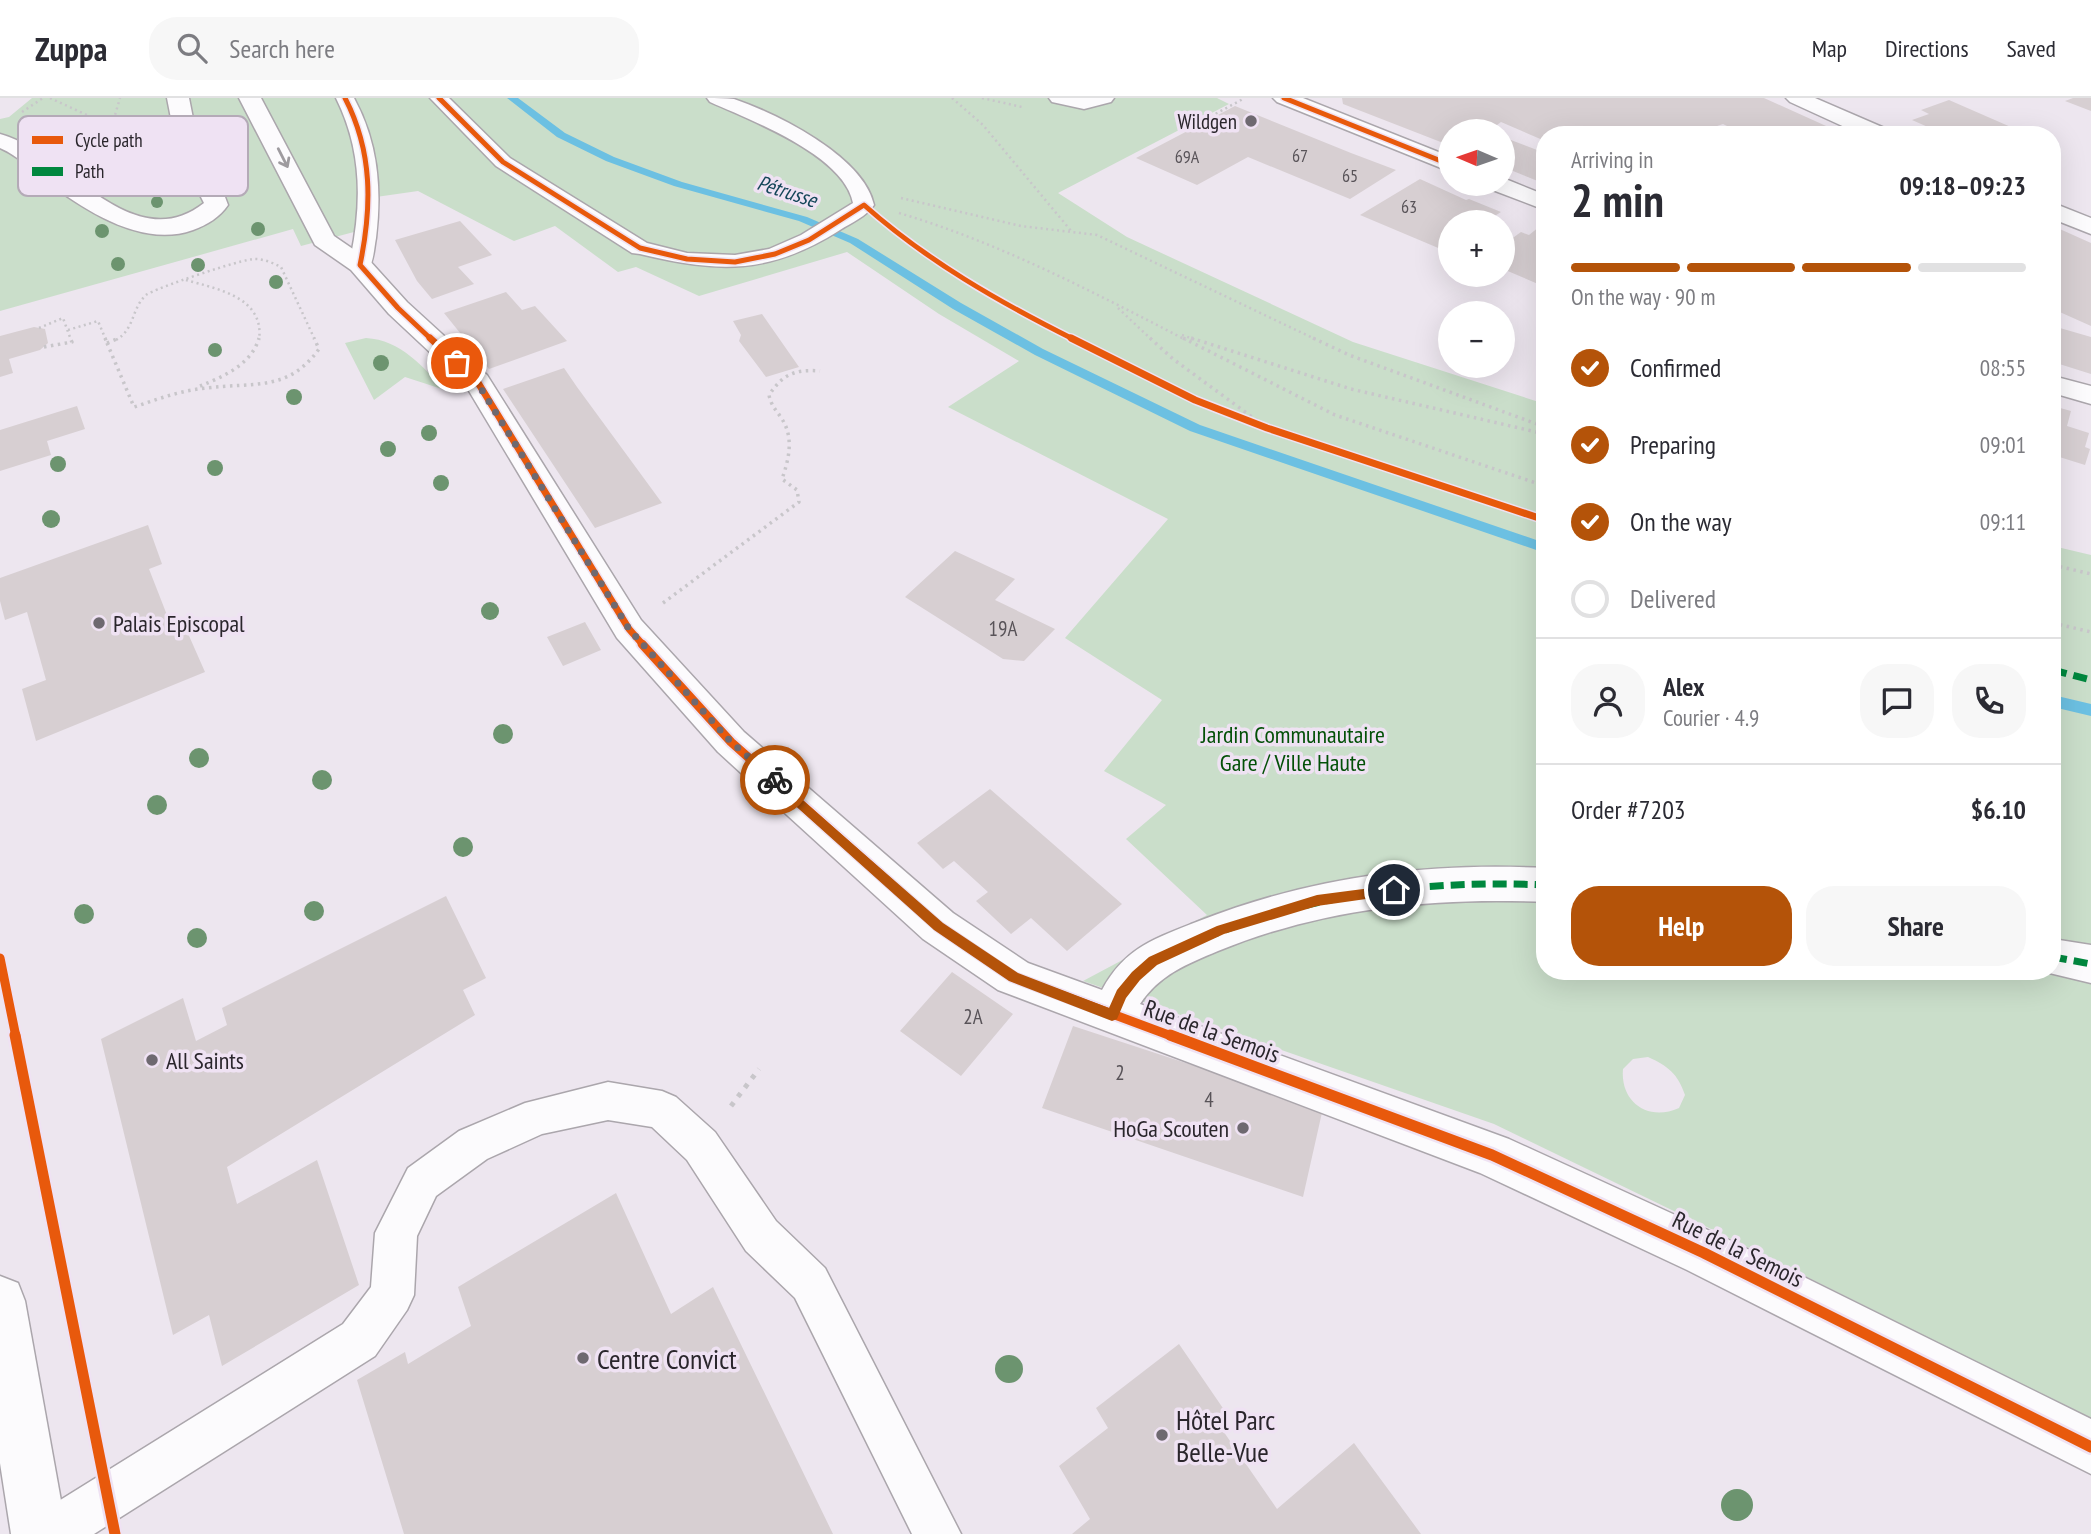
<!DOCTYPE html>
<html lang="en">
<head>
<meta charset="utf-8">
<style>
  body { margin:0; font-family:"PT Sans Narrow",sans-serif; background:#f7f7f7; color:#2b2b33; height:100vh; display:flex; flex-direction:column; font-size:26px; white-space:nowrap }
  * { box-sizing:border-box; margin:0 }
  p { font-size:23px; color:#7c7c81 }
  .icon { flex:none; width:38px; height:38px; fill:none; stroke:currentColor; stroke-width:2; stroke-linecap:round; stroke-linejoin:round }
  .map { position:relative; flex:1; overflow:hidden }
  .side { position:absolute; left:1536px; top:28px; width:525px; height:854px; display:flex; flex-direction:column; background:#fff; border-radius:28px; box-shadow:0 7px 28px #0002 }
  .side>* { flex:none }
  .needle { width:46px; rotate:272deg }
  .fabs { position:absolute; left:1438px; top:21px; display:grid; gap:14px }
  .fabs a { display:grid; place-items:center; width:77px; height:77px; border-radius:50%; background:#fff; box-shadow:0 7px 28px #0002; font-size:35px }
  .pin { position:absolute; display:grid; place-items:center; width:60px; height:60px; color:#fff; margin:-30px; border:4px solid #fff; border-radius:50%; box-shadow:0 2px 7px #0007 }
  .courier { position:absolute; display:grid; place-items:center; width:70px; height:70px; margin:-35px; border:5px solid #b45309; border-radius:50%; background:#fff; color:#222; box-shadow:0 2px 9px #0007 }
  .overview em { font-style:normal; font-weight:700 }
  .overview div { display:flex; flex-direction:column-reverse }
  .overview { display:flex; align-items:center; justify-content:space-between; height:119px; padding:0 35px }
  h1 { font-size:46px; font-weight:700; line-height:52px }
  .bar { display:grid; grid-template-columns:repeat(4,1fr); gap:10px 7px; align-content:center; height:84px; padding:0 35px }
  .bar i { height:9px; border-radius:5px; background:#e1e1e2 }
  .bar .selected { background:#b45309 }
  .bar p { grid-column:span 4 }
  .line { display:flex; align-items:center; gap:18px; padding:0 35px; border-top:2px solid #e1e1e2 }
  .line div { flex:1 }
  .round { display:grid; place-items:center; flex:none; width:74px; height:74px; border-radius:28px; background:#f7f7f7 }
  ol { padding:0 35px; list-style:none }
  li { display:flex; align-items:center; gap:21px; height:77px }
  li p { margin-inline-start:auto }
  li .icon { padding:7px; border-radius:50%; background:#b45309; color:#fff; stroke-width:4 }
  li:last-child { color:#7c7c81 }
  li i { width:38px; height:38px; border:4px solid #e1e1e2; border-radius:50% }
  .button { display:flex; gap:14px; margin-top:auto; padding:14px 35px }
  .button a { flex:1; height:80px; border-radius:28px; background:#b45309; color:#fff; font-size:28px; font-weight:700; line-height:80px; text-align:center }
  .button a+a { background:#f7f7f7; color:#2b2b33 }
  header { display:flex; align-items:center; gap:42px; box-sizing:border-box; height:98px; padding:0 35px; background:#fff; border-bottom:2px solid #e1e1e2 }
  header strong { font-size:33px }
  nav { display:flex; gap:38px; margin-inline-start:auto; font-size:24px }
  .search { width:490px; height:63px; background:#f7f7f7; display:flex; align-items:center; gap:18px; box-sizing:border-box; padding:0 24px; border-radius:28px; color:#7c7c81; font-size:26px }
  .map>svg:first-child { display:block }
  .green { fill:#cadeca; fill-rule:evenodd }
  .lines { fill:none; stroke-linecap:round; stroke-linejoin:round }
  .stream { fill:#6cc0e2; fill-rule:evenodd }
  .building { fill:#d7cfd2 }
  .service-casing { stroke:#aba6ac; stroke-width:3 }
  .minor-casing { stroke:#aba6ac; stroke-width:3 }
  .secondary-casing { stroke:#aba6ac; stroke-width:3 }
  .primary-casing { stroke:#aba6ac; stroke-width:3 }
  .path-far2 { stroke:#c8c6ca; stroke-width:2.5; stroke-dasharray:2 3.5; stroke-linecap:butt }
  .path-far1 { stroke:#c8c6ca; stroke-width:3.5; stroke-dasharray:2.5 4.5; stroke-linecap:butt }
  .path { stroke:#c8c6ca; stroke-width:5; stroke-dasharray:4.5 7; stroke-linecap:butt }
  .service { fill:#fcfbfd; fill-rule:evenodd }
  .minor { fill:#fcfbfd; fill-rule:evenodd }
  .secondary { fill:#fcfbfd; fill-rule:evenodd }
  .primary { fill:#fcfbfd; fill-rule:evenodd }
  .quiet { stroke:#00873e; stroke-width:7; stroke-dasharray:14 7; stroke-linecap:butt }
  .cycleway-far3-casing { stroke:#efe2f3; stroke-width:8 }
  .cycleway-far2-casing { stroke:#efe2f3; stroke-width:10 }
  .cycleway-far1-casing { stroke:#efe2f3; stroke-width:13 }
  .cycleway-casing { stroke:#efe2f3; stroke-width:16 }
  .cycleway-far3 { stroke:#e8590c; stroke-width:5 }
  .cycleway-far2 { stroke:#e8590c; stroke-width:7 }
  .cycleway-far1 { stroke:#e8590c; stroke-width:9 }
  .cycleway { stroke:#e8590c; stroke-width:11 }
  .tree { fill:#6c946f }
  .oneway { stroke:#9e9b9f }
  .route { fill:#b45309 }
  .done { stroke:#6e6970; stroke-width:7; stroke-dasharray:0 12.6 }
  .poi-dot { fill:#6e6970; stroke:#efe2f3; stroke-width:2.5 }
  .labels { text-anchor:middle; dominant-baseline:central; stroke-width:7; stroke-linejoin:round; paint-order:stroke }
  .far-number-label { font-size:18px; fill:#585358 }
  .far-poi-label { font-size:21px; fill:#2a262c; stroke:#efe2f3; text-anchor:end }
  .far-water-label { font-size:21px; font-style:italic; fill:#144659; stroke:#efe2f3 }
  .number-label { font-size:21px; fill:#585358 }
  .poi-label { font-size:24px; fill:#2a262c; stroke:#efe2f3; text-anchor:start }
  .park-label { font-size:24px; fill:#035007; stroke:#efe2f3 }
  .street-label { font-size:24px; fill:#2a262c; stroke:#efe2f3 }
  .near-poi-label { font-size:28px; fill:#2a262c; stroke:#efe2f3; text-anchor:start }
  .key { fill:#efe2f3; stroke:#b4aab7; stroke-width:2 }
  .key-label { font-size:19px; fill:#2a262c }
</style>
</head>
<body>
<header>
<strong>Zuppa</strong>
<div class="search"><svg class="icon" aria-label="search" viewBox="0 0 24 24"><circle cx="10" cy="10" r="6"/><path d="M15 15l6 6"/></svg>Search here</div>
<nav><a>Map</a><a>Directions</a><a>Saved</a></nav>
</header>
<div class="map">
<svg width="2091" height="1436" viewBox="0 0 2091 1436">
  <rect width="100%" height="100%" fill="#ede6ef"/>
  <path class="green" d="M32,0H1217L1229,6L1058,95L1127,139L1353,244L1545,306V873H2053V448L2091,457V1321L1711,1131L1494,1026L1083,883L1207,817L1126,741L1166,707L1104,673L1162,602L1065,540L1168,421L948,309L1019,263L939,216L847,154L699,198L636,169L618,174L555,128L514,143L418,93L369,100V130L301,148L293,131L0,213V21L9,19ZM1648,959C1668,968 1678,976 1685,997L1679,1010C1648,1024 1620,1004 1623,971L1633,961Z
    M366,240C401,242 423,269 445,292L405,279L374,302L345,245Z"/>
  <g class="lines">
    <path class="stream" d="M507,0H518L565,35L614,59L682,84L807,119L858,141L961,205L1043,251L1200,327L1545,445V455L1190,333L1035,257L953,211L850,145L799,123L674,88L606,63L557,39Z
      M2053,597L2091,606V618L2053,609Z"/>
  </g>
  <path class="building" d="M1342,0H1764L1846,37H1745L1723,26L1691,37H1545V43L1501,24L1489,33H1451V48L1343,6Z
    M2073,0H2091V13L2065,3Z
    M1949,2L2020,33L2009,37H1946L1912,22L1929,16L1921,12Z
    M1235,8L1351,55L1396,72L1350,101L1248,59L1197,87L1136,60Z
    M1503,39L1545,55V86L1503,69Z
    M1420,81L1466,102L1469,101L1501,114L1485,124H1451V147L1443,152L1360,117Z
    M460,123L492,157L458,169L474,186L432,201L417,183L395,142Z
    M2053,128L2091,145V228L2053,211Z
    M1539,129L1545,132V189L1503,171V147L1521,134L1529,137Z
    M506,194L522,212L535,208L567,243L489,271L444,215Z
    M762,216L799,269L766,279L739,243L741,237L733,223Z
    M2053,228L2091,239V276L2053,264Z
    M34,229L45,231L48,245L40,252L9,261L13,275L0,279V238Z
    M564,270L577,289L662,405L595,430L503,291Z
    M77,308L85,331L47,343L51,357L0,373V332Z
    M2053,308L2071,313L2067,328L2089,335L2085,349L2090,351L2085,367L2053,357Z
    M148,427L162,466L149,471L174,535L186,531L205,574L36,643L22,591L46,582L27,514L5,522L0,503V480Z
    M955,453L1015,481L995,502L1055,531L1024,563L1003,561L905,499Z
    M585,524L601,552L563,568L547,539Z
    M990,691L1122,806L1067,853L1031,820L1011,836L976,803L988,794L954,763L943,771L917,745Z
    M446,798L486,880L463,892L475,917L227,1069L237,1106L317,1062L359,1187L222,1268L209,1217L173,1237L101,941L183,900L196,943L227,927L222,910Z
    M952,874L1013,916L961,978L900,933Z
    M1073,928L1323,1010L1303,1099L1042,1010Z
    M616,1095L671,1216L713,1189L833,1436H404L357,1282L405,1254L408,1266L471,1228L458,1189Z
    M1179,1246L1229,1319L1219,1327L1277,1411L1354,1345L1421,1436H1072L1090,1421L1059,1368L1108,1330L1096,1310Z"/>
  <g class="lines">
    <defs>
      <path id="service" d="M336,0H354C378,44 382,90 376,140C374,150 374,163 368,172H352L349,167C362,109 363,54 336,0Z
        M430,0H449L510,60L647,145L687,155L735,157L769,151L801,137L853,105C844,57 750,22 710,4L707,0C716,0 726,0 734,1C778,16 864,59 874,107C867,118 851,125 840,132C769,177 719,175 640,156L632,155L496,68Z
        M1049,0H1114L1111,4L1084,11L1052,4Z
        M608,984L662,993L676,999L715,1034L776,1123L825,1170L961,1436H912L795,1200L746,1153L687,1062L652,1029L608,1022L542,1036L487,1061L436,1098L417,1138L414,1197L407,1212L375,1258L94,1436H26L33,1419L343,1226L371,1189L375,1135L408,1070L459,1033L525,1005Z"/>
      <path id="minor" d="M167,0H189L199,51L222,91L228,107C220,119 207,127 193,132C143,150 88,114 48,85C32,73 19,58 0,50V36C65,53 132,162 204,105L177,51Z
        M239,0H261L334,138L369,162L407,204L487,277L641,522L744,634L953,815L1028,865L1102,892C1125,849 1156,840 1199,823C1310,779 1427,764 1545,770V804C1433,799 1323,810 1218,853C1187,866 1159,877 1140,906L1509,1041L1721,1138L2091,1321V1376L1687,1172L1480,1075L998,892L923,841L718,654L617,540L466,288L389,216L351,172L315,147Z
        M1786,0H1815L1889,32L1892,37H1862L1790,4Z
        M2053,105L2091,120V136L2053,121Z
        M2053,841L2091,847V885L2041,873H2053Z"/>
      <path id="secondary" d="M1273,0H1303L1451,59V74L1277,4Z
        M1503,80L1545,97V112L1490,91L1486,86H1503Z
        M2053,278L2091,288V306L2053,295Z"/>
      <path id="primary" d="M0,1178L18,1185L25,1203L67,1436H11L0,1365Z"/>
    </defs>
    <use href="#service" class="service-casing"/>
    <use href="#minor" class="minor-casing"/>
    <use href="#secondary" class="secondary-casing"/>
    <use href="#primary" class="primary-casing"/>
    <path class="path-far2" d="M50,0L100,23L115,17L120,0
      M952,0L983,27L1072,134
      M982,0L1022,9
      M22,14L43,0
      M1206,21L1243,1
      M901,100L1021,128L1097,137L1317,242
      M899,115C1000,145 1093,194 1186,242
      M186,182C217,191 265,199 259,242
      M1118,210L1152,242
      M39,230L63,220L71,242
      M68,232L98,223L106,242
      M1182,237L1196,242
      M116,242C135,231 131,211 146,197C153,191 244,160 255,161C264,161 273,165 281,169L315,242"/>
    <path class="path-far1" d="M105,240L107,245
      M1150,240L1173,261L1267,330
      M1183,240L1335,317L1545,388
      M1191,240L1351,291L1545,336
      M1313,240L1349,257L1545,329
      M107,245L134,309C158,301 182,292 207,290C254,284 288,294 319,251L314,240
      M107,245L119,240
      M44,249L72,244L70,240
      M200,288C223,279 252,266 259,240
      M2053,467L2091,476
      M663,505L799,404L797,392L782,381C789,361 794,340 782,321C777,313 771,308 769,297C783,276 795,271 820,273
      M2053,525L2091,534"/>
    <path class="path" d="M731,1008L759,971"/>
    <use href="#service" class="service"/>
    <use href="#minor" class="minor"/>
    <use href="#secondary" class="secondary"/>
    <use href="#primary" class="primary"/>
    <path class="quiet" d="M2053,572L2091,582
      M2053,859L2091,866
      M1112,917C1121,900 1130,882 1145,869C1162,855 1186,848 1207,839C1315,795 1429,782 1545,787"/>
    <defs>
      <path id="cycleway-far3" d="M345,0C373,54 372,109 360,167L398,210L432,242
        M439,0L503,64L640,150L687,161L735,164L775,156L809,142L864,107C927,163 999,204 1075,242
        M1284,0L1451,67"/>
      <path id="cycleway-far2" d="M430,240L477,283L629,531L644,548
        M1071,240L1195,302L1267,330L1545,422"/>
      <path id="cycleway-far1" d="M642,546L731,644L938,828L1013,879L1174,939
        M0,860L16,939"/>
      <path id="cycleway" d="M15,937L115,1436
        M1170,937L1492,1057L1704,1155L2091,1349"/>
    </defs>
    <use href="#cycleway-far3" class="cycleway-far3-casing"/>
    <use href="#cycleway-far2" class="cycleway-far2-casing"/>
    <use href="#cycleway-far1" class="cycleway-far1-casing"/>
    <use href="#cycleway" class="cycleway-casing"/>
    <use href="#cycleway-far3" class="cycleway-far3"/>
    <use href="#cycleway-far2" class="cycleway-far2"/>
    <use href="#cycleway-far1" class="cycleway-far1"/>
    <use href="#cycleway" class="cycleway"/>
  </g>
  <g class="tree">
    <circle cx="157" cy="104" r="6"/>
    <circle cx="258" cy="131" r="7"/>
    <circle cx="102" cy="133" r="7"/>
    <circle cx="118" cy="166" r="7"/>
    <circle cx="198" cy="167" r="7"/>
    <circle cx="276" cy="184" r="7"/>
    <circle cx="215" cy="252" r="7"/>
    <circle cx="381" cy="265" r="8"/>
    <circle cx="294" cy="299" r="8"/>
    <circle cx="429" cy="335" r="8"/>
    <circle cx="388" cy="351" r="8"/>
    <circle cx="58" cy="366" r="8"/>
    <circle cx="215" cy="370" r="8"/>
    <circle cx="441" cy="385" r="8"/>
    <circle cx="51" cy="421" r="9"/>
    <circle cx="490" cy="513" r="9"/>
    <circle cx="503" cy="636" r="10"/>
    <circle cx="199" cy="660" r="10"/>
    <circle cx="322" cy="682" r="10"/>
    <circle cx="157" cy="707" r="10"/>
    <circle cx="463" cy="749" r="10"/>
    <circle cx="314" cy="813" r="10"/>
    <circle cx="84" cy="816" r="10"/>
    <circle cx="197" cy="840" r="10"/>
    <circle cx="1009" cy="1271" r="14"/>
    <circle cx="1737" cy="1407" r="16"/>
  </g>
  <defs><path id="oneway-shaft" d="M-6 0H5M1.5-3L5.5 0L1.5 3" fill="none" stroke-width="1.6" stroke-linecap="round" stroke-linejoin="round" transform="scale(1.75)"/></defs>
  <use class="oneway" href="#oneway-shaft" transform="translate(283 60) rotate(63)"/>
  <path class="route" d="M775,678L943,825L1018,875L1109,910L1117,892L1132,874L1149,859L1217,828L1317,797L1394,787L1399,792L1394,797L1317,808L1224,836L1157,867L1140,882L1126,900L1117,921L1112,923L1009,883L934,832L771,686L769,682Z"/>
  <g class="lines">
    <path class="done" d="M457,265L477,284L629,531L731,644L775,682"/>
  </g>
  <g class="poi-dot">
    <circle cx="1251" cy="23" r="7"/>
    <circle cx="99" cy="525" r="7"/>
    <circle cx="152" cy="962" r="7"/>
    <circle cx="1243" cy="1030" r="7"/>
    <circle cx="583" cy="1260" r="7"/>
    <circle cx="1162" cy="1337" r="7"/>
  </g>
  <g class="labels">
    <g class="far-number-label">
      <text x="1300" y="57">67</text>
      <text x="1187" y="58">69A</text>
      <text x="1350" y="77">65</text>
      <text x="1409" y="108">63</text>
    </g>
    <g class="far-poi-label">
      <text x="1237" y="23">Wildgen</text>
    </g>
    <g class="far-water-label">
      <text transform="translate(787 93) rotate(18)">Pétrusse</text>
    </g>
    <g class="number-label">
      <text x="1003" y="530">19A</text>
      <text x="973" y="918">2A</text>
      <text x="1120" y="974">2</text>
      <text x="1209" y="1001">4</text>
    </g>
    <g class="poi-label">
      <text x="113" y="525">Palais Episcopal</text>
      <text x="166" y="962">All Saints</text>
      <text x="1229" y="1030" text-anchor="end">HoGa Scouten</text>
    </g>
    <g class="park-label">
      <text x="1293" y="636">Jardin Communautaire<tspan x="1293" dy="28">Gare / Ville Haute</tspan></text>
    </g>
    <g class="street-label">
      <text transform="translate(1212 933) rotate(20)">Rue de la Semois</text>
      <text transform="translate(1738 1151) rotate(26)">Rue de la Semois</text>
    </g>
    <g class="near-poi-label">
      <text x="597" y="1260">Centre Convict</text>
      <text x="1176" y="1321">Hôtel Parc<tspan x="1176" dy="32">Belle-Vue</tspan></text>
    </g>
  </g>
  <rect x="18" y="18" width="230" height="80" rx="10" class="key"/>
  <rect x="32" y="38" width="31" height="8" fill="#e8590c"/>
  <rect x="32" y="69" width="31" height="9" fill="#00873e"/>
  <g class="key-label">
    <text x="75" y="49">Cycle path</text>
    <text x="75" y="80">Path</text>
  </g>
</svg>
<div class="fabs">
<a><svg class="needle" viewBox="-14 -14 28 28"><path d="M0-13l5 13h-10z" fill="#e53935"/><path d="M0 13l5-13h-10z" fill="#7c7c81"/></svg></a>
<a>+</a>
<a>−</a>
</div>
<div class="pin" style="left:457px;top:265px;background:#ea580c"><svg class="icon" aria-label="bag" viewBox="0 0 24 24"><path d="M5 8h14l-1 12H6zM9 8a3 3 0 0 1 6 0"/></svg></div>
<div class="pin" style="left:1394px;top:792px;background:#1f2937"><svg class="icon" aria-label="home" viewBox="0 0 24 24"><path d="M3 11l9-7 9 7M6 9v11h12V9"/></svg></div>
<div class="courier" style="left:775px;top:682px"><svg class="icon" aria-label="bike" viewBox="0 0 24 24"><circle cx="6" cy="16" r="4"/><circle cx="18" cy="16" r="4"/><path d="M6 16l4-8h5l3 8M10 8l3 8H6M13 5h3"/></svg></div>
<section class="side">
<div class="overview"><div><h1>2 min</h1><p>Arriving in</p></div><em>09:18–09:23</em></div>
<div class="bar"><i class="selected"></i><i class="selected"></i><i class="selected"></i><i></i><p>On the way · 90 m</p></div>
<ol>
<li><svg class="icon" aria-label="check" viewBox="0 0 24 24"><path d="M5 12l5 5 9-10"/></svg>Confirmed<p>08:55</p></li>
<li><svg class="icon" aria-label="check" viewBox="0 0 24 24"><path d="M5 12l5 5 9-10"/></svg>Preparing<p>09:01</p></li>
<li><svg class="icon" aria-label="check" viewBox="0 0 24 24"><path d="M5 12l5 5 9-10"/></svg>On the way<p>09:11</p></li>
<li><i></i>Delivered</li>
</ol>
<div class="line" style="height:126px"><a class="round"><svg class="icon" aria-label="person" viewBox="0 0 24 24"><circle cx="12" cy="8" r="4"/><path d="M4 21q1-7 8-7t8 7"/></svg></a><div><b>Alex</b><p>Courier · 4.9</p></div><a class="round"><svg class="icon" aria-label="chat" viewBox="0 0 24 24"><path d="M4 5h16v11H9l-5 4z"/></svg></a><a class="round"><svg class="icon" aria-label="phone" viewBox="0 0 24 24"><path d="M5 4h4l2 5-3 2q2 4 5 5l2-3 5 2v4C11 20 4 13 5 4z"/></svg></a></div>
<div class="line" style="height:91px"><div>Order #7203</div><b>$6.10</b></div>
<div class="button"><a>Help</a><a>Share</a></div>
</section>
</div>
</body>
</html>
